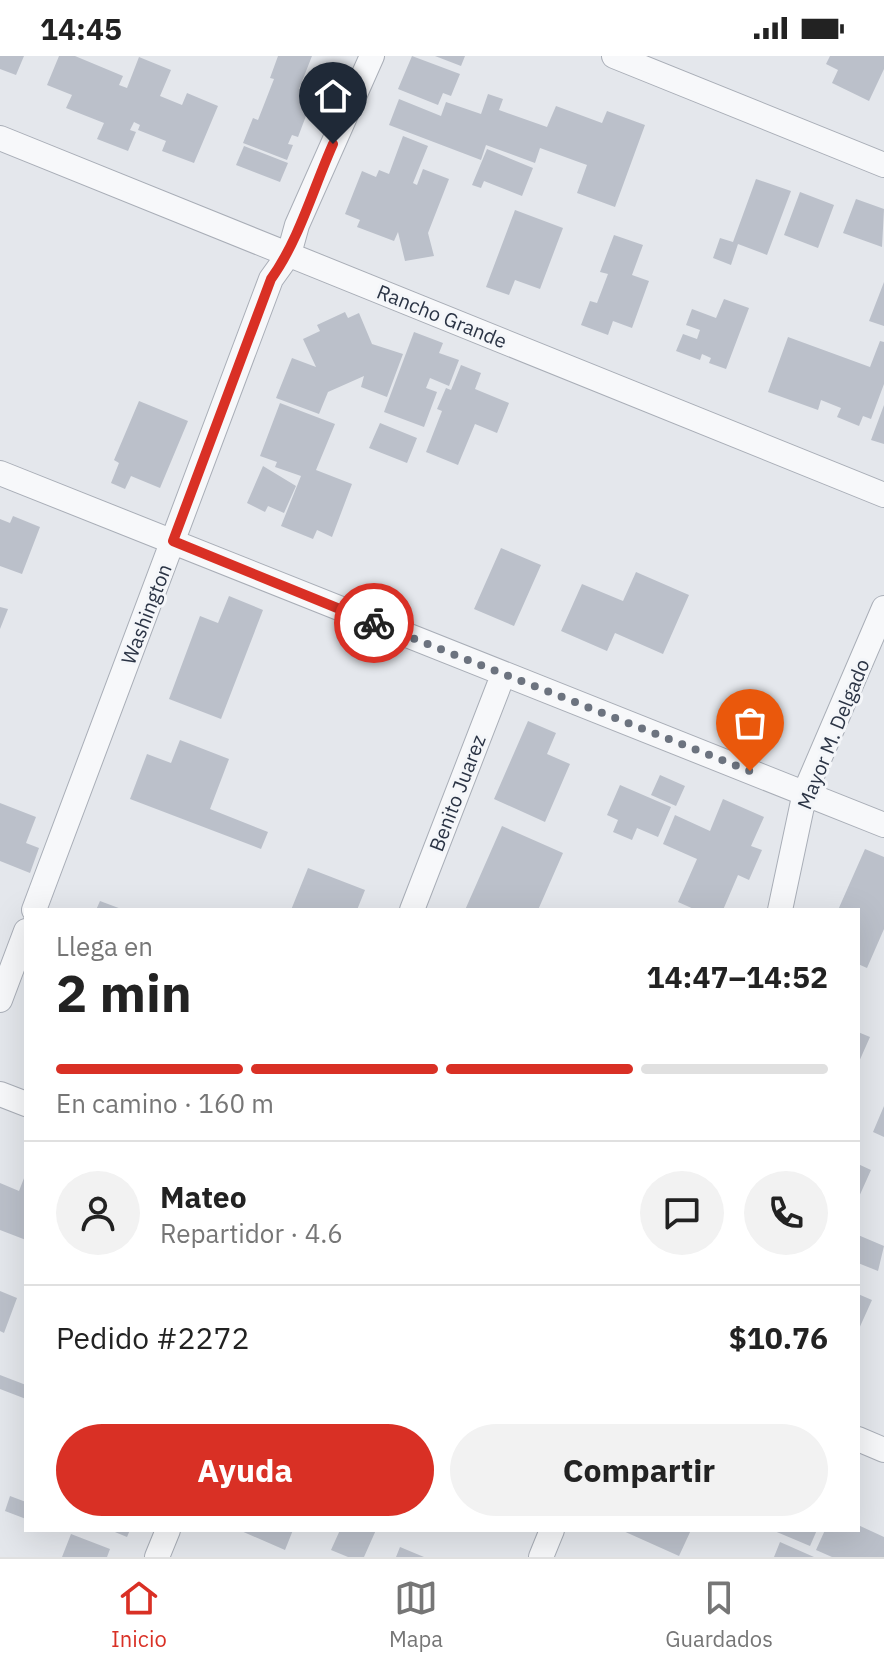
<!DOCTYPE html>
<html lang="es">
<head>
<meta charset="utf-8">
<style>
  body { margin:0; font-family:"IBM Plex Sans",sans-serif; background:#f2f2f2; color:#222; height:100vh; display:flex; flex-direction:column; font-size:30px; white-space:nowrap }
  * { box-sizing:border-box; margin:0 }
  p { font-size:26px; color:#767676 }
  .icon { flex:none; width:44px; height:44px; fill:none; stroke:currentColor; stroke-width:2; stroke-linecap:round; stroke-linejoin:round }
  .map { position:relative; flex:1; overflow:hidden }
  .drawer { position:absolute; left:24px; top:852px; width:836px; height:624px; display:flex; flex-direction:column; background:#fff; border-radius:0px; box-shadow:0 8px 32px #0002 }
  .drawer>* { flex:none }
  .pin { position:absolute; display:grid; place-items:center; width:68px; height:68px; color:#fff; margin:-82px -34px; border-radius:50% 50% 50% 0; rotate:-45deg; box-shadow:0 0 8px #0007 }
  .pin .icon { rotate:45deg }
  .courier { position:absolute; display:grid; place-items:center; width:80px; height:80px; margin:-40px; border:6px solid #d93025; border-radius:50%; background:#fff; color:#222; box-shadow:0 2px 10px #0007 }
  .summary em { font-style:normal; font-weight:800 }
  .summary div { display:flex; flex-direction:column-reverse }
  .summary { display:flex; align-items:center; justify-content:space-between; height:136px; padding:0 32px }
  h1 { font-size:52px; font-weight:800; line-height:60px }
  .bar { display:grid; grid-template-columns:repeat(4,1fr); gap:12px 8px; align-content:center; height:96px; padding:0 32px }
  .bar i { height:10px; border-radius:6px; background:#e0e0e0 }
  .bar .selected { background:#d93025 }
  .bar p { grid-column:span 4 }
  .line { display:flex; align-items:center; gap:20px; padding:0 32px; border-top:2px solid #e0e0e0 }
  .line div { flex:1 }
  .round { display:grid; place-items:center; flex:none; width:84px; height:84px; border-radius:42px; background:#f2f2f2 }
  .button { display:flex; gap:16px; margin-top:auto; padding:16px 32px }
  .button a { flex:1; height:92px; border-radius:48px; background:#d93025; color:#fff; font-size:32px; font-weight:800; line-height:92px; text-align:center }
  .button a+a { background:#f2f2f2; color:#222 }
  .status { display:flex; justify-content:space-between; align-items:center; height:56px; padding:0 40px; background:#fff; direction:ltr }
  .status svg { height:22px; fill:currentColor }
  .tab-bar { display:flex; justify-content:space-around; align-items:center; height:112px; border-top:2px solid #e0e0e0; background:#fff; font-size:22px; color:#767676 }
  .tab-bar a { display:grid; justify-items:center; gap:4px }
  .tab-bar .selected { color:#d93025 }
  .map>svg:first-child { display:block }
  .building { fill:#bbc0ca }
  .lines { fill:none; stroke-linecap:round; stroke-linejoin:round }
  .street-casing { stroke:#a9aeb7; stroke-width:26 }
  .street { stroke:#f7f8fa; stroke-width:24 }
  .done { stroke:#6c737f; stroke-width:8; stroke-dasharray:0 14.4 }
  .route { stroke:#d93025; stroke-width:10 }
  .labels { text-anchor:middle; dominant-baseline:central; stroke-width:6; stroke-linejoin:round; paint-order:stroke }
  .street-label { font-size:20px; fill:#2b3445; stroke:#f4f6f9 }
</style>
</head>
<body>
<div class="status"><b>14:45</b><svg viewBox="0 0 49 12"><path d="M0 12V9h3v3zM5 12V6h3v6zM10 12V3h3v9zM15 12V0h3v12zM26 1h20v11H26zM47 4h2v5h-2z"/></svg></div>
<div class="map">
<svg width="884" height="1501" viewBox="0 0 884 1501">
  <rect width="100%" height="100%" fill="#e4e7ec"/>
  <path class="building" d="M0,0H24L16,19L0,13Z
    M59,0H75L123,20L119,29L127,32L139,1L171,14L160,40L182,49L187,37L218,50L194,107L162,95L166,85L138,74L140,69L134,66L130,74L136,76L128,95L97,83L104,67L66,52L72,39L47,29Z
    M278,0H312L299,33L314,39L298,81L292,79L288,88L293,89L287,104L243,87L253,62L258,64L274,23L270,22Z
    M412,0L460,18L451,40L443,37L438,49L398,33Z
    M435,0H465L461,10Z
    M830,0H884V13L869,45L832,27L838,14L826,8Z
    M488,38L503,43L499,54L547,71L556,50L602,67L607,55L645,69L615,151L577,137L587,109L540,92L535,107L486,89L481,104L389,69L399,43L441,60L446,46L481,58Z
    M403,80L428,90L413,127L417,129L423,113L449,123L428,177L434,200L405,205L398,176L394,185L357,171L360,164L345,158L362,115L376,121L379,114L389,118Z
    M244,90L288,107L280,126L236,109Z
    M487,93L533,112L522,140L484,125L481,132L472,129Z
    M756,123L791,135L767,199L738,188L731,209L713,202L720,182L733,186Z
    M800,136L834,149L818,192L784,179Z
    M856,143L884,153L882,191L843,177Z
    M515,154L563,172L540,233L515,224L509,239L486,231Z
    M614,179L643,189L632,219L649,225L632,272L613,265L608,279L581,269L590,245L597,247L608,218L600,216Z
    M884,226V270L869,265Z
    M724,243L749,252L726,313L709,307L711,302L702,298L700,304L676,295L683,278L697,283L700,274L686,269L692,253L716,262Z
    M345,256L348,262L359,257L372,288L403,298L387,341L361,331L364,320L328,336L319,358L276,342L292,302L316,311L303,283L320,275L317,269Z
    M414,276L443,287L439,297L459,304L449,330L430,322L426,332L437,336L424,371L384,356Z
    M788,281L870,311L880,285L884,286V328L871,363L863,360L859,370L837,361L841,352L821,344L818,354L768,336Z
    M461,309L481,317L475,333L509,347L497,377L475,368L458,409L426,396L442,355L437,353L446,332L451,334Z
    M139,345L188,365L160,432L131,420L125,433L111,427L119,407L114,404Z
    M280,347L335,368L316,414L352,428L332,481L317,474L313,483L281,470L301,420L275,411L277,406L260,400Z
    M884,349V388L871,384Z
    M380,367L417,382L407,407L369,392Z
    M263,410L296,430L284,457L268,450L265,456L247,447Z
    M13,460L40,471L22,518L0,510V463L10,467Z
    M501,492L541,509L514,570L474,553Z
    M636,516L689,539L663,598L615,577L607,595L561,575L582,528L623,545Z
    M229,540L263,554L221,663L169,643L200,560L218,567Z
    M0,551L8,553L0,573Z
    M528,665L556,677L547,698L570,708L545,766L494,743Z
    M180,684L229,703L210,753L268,776L261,793L130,743L147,698L171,707Z
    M660,719L685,730L676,750L651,739Z
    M620,729L671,751L658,781L637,772L632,784L613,776L618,764L607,759Z
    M723,743L764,761L751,790L762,794L749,824L738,819L723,854H696L678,846L697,803L663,788L675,759L710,775Z
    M0,747L36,761L26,787L39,792L30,817L0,805Z
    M502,770L563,797L538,854H465Z
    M865,793L884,801V873L867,912L858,908V854H838Z
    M308,812L365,834L357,854H291Z
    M100,845L124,854H96Z
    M858,976L870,981L858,1008Z
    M884,1050V1081L873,1076Z
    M858,1108L871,1114L858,1143Z
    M26,1117V1184L0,1174V1127L19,1135Z
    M858,1179L884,1190L878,1215L858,1207Z
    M0,1235L17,1242L4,1277L0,1275Z
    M858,1238L872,1244L858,1275Z
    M0,1319L26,1329V1343L0,1333Z
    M10,1440L26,1446V1463L5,1455Z
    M858,1469L884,1481V1501H832L816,1494L825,1474H858Z
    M110,1474H130L127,1481Z
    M239,1474H293L285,1494Z
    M340,1474H376L364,1501H348L331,1494Z
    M621,1474H691L679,1500Z
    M772,1474H817L810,1490Z
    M71,1478L110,1493L107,1501H62Z
    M780,1486L814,1501H774Z
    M400,1491L424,1501H396Z"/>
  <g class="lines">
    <defs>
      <path id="street" d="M614,0L884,109
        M0,82L884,439
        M0,417L884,769
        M34,854L271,223L289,198L297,169L372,0
        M412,854L503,619
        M780,854L805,736L884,552
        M0,944L26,875
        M0,1038L26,1048
        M858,1383L884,1394
        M157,1501L168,1474
        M541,1501L552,1474"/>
    </defs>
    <use href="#street" class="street-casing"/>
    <use href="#street" class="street"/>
  </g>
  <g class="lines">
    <path class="done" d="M374,567L750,715"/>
    <path class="route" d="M333,88C313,133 299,184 271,223L173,485L374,567"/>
  </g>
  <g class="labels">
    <g class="street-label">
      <text transform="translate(442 260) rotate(22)">Rancho Grande</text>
      <text transform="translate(146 558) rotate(-69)">Washington</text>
      <text transform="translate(833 678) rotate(-68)">Mayor M. Delgado</text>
      <text transform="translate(457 737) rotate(-69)">Benito Juarez</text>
    </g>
  </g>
</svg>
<div class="pin" style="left:750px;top:715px;background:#ea580c"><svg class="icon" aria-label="bag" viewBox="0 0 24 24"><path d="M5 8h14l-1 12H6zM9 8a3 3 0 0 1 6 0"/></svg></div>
<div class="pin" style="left:333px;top:88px;background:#1f2937"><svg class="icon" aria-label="home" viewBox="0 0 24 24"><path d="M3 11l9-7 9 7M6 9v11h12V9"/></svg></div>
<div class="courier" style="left:374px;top:567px"><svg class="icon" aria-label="bike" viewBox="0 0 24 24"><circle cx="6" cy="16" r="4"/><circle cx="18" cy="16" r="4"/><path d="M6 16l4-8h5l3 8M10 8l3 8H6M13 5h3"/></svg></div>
<section class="drawer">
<div class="summary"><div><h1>2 min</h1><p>Llega en</p></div><em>14:47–14:52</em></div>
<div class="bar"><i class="selected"></i><i class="selected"></i><i class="selected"></i><i></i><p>En camino · 160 m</p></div>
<div class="line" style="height:144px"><a class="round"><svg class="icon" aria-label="person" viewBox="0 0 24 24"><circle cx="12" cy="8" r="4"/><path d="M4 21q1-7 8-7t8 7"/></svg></a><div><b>Mateo</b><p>Repartidor · 4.6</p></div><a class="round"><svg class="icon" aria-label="chat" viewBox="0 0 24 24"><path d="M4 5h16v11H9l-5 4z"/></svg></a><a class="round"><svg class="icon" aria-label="phone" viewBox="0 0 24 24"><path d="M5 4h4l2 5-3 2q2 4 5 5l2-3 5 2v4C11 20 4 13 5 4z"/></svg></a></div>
<div class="line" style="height:104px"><div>Pedido #2272</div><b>$10.76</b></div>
<div class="button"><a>Ayuda</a><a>Compartir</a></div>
</section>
</div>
<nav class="tab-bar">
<a class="selected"><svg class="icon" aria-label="home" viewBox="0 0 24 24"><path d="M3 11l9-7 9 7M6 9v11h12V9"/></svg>Inicio</a>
<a><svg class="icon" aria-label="map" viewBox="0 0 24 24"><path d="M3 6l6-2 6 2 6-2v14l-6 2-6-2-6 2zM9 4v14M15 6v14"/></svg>Mapa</a>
<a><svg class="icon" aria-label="saved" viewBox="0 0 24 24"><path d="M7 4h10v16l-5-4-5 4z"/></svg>Guardados</a>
</nav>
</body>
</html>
